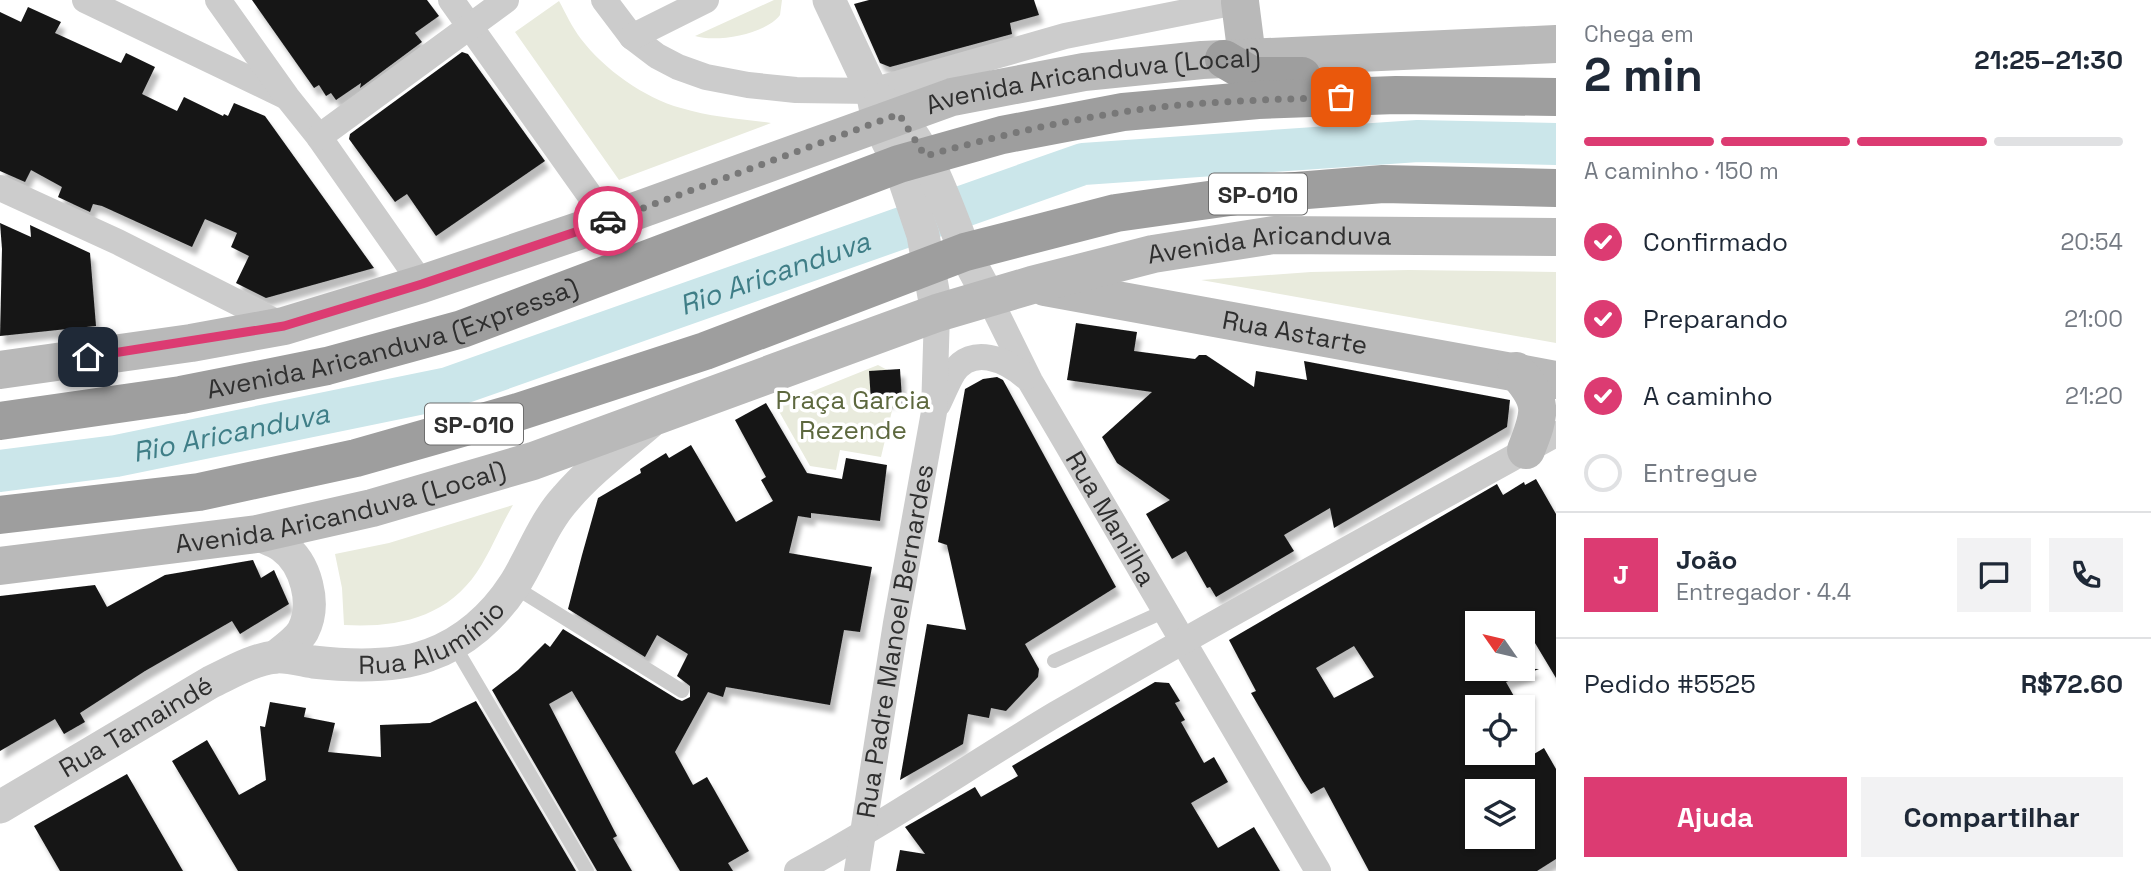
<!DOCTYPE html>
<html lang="pt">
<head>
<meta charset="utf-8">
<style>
  body { margin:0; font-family:"Space Grotesk",sans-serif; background:#f2f2f3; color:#1f2937; height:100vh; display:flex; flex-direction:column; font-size:26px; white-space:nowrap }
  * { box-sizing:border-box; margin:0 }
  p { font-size:23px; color:#747a83 }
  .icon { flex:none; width:38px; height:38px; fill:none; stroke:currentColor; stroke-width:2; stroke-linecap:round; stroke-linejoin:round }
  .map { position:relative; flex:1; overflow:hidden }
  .drawer { display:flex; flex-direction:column; background:#fff; width:595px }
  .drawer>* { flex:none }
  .needle { width:46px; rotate:304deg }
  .tools { position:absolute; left:1465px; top:611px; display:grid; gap:14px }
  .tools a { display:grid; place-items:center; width:70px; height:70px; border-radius:0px; background:#fff; box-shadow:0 2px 5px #0004; font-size:35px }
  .pin { position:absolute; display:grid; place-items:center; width:60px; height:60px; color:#fff; margin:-30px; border-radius:14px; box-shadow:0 4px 10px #0006 }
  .courier { position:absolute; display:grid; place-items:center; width:70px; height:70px; margin:-35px; border:5px solid #dc3b72; border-radius:50%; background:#fff; color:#222; box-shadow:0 2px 9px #0007 }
  .overview em { font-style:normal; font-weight:700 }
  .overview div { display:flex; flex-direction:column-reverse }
  .overview { display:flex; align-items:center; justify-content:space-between; height:119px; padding:0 28px }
  h1 { font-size:46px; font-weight:700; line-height:52px }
  .bar { display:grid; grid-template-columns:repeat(4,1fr); gap:10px 7px; align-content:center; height:84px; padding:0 28px }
  .bar i { height:9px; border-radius:5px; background:#e0e1e3 }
  .bar .active { background:#dc3b72 }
  .bar p { grid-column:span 4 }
  .line { display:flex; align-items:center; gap:18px; padding:0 28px; border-top:2px solid #e0e1e3 }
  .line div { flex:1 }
  .round { display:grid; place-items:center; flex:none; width:74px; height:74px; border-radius:0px; background:#f2f2f3 }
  ol { padding:0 28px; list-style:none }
  li { display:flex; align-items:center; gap:21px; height:77px }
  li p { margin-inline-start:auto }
  li .icon { padding:7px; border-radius:50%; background:#dc3b72; color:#fff; stroke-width:4 }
  li:last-child { color:#747a83 }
  li i { width:38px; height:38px; border:4px solid #e0e1e3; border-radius:50% }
  .primary-button { display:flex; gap:14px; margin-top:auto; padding:14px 28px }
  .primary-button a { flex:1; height:80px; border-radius:0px; background:#dc3b72; color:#fff; font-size:28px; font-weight:700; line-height:80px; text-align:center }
  .primary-button a+a { background:#f2f2f3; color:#1f2937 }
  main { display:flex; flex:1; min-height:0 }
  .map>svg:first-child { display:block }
  .green { fill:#e9ebdd }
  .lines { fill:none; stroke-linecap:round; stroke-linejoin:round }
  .river { stroke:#cbe6ea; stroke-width:42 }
  .building { fill:#161616; fill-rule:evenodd; filter:url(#shadow) }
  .service { stroke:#ccc; stroke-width:14 }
  .minor { stroke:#ccc; stroke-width:26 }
  .tertiary { stroke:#ccc; stroke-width:33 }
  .secondary { stroke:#b9b9b9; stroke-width:38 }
  .trunk { stroke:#9e9e9e; stroke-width:38 }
  .done { stroke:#787878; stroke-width:7; stroke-dasharray:0 12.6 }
  .route { stroke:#dc3b72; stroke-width:9 }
  .labels { text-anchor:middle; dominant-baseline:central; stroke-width:7; stroke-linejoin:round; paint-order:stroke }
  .shield { fill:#fff; stroke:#6d6d6d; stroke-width:2 }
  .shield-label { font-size:24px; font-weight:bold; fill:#2f2f2f }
  .street-label { font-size:26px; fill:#2f2f2f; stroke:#fff }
  .park-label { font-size:26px; fill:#5d683e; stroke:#fff }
  .water-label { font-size:28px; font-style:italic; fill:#3f7e87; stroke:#fff }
</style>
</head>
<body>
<main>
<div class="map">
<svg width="1556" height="871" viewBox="0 0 1556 871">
  <defs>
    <filter id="shadow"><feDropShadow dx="4.5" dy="8" stdDeviation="2" flood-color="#0004"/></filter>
  </defs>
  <rect width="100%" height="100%" fill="#fff"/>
  <path class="green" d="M774,0H782L780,15C766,34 717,43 695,36Z
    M559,1C566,14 572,27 581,39C604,69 644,98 681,108C710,117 741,119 771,123L619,180L515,32Z
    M1409,270L1556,272V343L1201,280L1311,272Z
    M878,365L893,373L895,398L881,457L840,450L836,470L810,466L776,406Z
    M513,505C500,527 491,551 477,572C446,618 396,628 344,625L342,588L335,554L389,543Z"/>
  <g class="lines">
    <path class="river" id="s1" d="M0,471L116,456L448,388L1083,164L1418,141L1556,144"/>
  </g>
  <path class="building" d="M252,0H427L439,16L415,33L422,42L360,88L361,83L336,100L331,93L326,96L319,85L314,88Z
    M869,0H1034L1039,15L1010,23L1012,34L890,67L880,63L854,4Z
    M28,7L61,22L55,33L121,63L126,53L155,67L142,94L177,111L184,97L223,116L224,114L228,116L234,103L265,116L374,268L266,298L236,283L249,256L231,247L237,233L205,219L192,247L102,206L93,204L90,212L58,197L62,187L31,170L25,182L0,171V12L21,22Z
    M462,52L468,54L545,161L436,236L407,194L395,202L349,139L350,134Z
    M0,223L31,237L30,225L90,253L96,326L0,336L2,249Z
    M1076,323L1137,332L1134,351L1195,359L1199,355H1206L1254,387L1256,371L1307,380L1304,361L1510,400L1507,427L1334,528L1330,508L1284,535L1294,551L1216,597L1210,587L1207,588L1186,551L1172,559L1146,514L1170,500L1117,463L1102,437L1152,392L1067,380Z
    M900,369L902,399L871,401L869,371Z
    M997,377L1003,380L1116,587L1025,644L1039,669L1038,677L1006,711L991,708L989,718L968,714L963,744L900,780L927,624L966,630L947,545L938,542L965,389L983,379Z
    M766,403L807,473L842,479L846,458L887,465L880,521L811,513V518L798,516L789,553L872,567L860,632L844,630L830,705L726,687L723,697L708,692L675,752L693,785L707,777L749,851L728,863L733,871H680L572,691L549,704L617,836L613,838L632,871H597L492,690L518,670L545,643L550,647L563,629L677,699L682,701L690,697V686L677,676L688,654L657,635L645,657L568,609L582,555L598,498L641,473L640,469L666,453L669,458L691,445L736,522L773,501L761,480L766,477L735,420Z
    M1536,479L1556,514V678L1523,623H1477V668L1539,669L1506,682L1520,707H1477V752L1534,754L1544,748L1556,769V859L1537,871H1369L1324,787L1311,794L1302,780L1251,693L1256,691L1229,640L1497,484L1503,495L1524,482L1525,485ZM1354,646L1374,677L1334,698L1316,668ZM1477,791H1522V836H1477Z
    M253,560L261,578L274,570L289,604L240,634L232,621L145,671L80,713L85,722L64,734L55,719L0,751V596L95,585L107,607L165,575Z
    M1155,682L1169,683L1180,701L1175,703L1185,720L1181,722L1204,763L1214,757L1228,782L1191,803L1218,848L1254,827L1280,871H896L900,850L925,854L905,827L975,787L981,797L1018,776L1012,766Z
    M476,701L576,871H238L172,761L207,740L239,795L266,780L260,726L265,727L270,702L306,708L304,717L335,723L328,752L381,757L380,725L430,723Z
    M127,774L183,871H60L34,826Z"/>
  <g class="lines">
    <path class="service" d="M513,586L682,691
      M454,645L587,871
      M1054,661L1165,611"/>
    <g class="minor">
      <path d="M85,0L285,96"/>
      <path d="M218,0L287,97L319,137L422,284"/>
      <path d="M451,0L608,221"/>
      <path d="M604,0L632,37L657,56L678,67L706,77L748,85L796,90L872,91L1065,36L1246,0"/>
      <path d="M632,37L706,0"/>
      <path d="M319,137L506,0"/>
      <path d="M0,188L118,242L284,326"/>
      <path id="s2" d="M989,298L1030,381L1318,871"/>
      <path d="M938,404C943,394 947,383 953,373C972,344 1006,360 1026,377"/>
      <path d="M797,871C886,823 969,766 1056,714C1221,618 1389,526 1556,434"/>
      <path id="s3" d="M857,871L896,623L934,412L937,313"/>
    </g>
    <g class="tertiary">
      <path d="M829,0L872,91L878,122L899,164L923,235L937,313"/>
      <path d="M881,100C926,137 943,197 964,249C971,266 981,282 989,298"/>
      <path d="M257,534C265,538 275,541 282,546C306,563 317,604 303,631C298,640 284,650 275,657"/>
      <path id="s4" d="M0,807L211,682C230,673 254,659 275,657C287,656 301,660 313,662C349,666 394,668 429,655C464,643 494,616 514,585C532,557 543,523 566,498C590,470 621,447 649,423"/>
    </g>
    <g class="secondary">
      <path d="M1240,2L1247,57"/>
      <path id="s5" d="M1045,287L1556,380"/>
      <path id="s6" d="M0,370L191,343L284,326L422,284L608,221L952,97L1084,72L1202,60L1556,44"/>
      <path d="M1516,371C1544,402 1541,412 1526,450"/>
      <path id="s7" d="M0,566L257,534L372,508L533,461L937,313L1032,285L1153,254L1274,235L1556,237"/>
    </g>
    <g class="trunk">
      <path d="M1224,59L1253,76H1302"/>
      <path id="s8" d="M0,421L181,395L327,366L462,329L899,164L1002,135L1123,112L1258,100L1396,95L1556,97"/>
      <path d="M0,515L199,492L356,458L518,412L705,351L965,252L1116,213L1244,195L1383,184L1556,188"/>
    </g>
  </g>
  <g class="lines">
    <path class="done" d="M608,221L899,114L925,156C990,138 1056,122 1123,112C1194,101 1268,100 1341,97"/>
    <path class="route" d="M88,357L284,326L422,284L608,221"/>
  </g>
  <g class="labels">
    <g class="shield">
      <rect x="1209" y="173.5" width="98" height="41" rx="5"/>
      <rect x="425" y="403.5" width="98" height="41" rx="5"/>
    </g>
    <g class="shield-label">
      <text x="1258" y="194">SP-010</text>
      <text x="474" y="424">SP-010</text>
    </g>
    <g class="street-label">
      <text stroke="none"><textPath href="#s6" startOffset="1136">Avenida Aricanduva (Local)</textPath></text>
      <text stroke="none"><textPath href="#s7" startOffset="1316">Avenida Aricanduva</textPath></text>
      <text stroke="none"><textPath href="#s5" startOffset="254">Rua Astarte</textPath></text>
      <text stroke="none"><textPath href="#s8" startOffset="402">Avenida Aricanduva (Expressa)</textPath></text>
      <text stroke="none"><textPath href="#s7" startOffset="346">Avenida Aricanduva (Local)</textPath></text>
      <text stroke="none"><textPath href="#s2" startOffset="252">Rua Manilha</textPath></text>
      <text stroke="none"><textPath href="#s4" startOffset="478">Rua Alumínio</textPath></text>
      <text stroke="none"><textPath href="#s3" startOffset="233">Rua Padre Manoel Bernardes</textPath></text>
      <text stroke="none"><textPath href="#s4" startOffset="158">Rua Tamaindé</textPath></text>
    </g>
    <g class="park-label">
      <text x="853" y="400">Praça Garcia<tspan x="853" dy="30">Rezende</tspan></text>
    </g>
    <g class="water-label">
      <text stroke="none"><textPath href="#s1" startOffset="802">Rio Aricanduva</textPath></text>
      <text stroke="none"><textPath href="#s1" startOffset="234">Rio Aricanduva</textPath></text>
    </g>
  </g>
</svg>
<div class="tools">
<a><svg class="needle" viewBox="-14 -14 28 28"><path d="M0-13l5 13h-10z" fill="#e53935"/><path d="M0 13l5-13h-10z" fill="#747a83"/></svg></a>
<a><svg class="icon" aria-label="locate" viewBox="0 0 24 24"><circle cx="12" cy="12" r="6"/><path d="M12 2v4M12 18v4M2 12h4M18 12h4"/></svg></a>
<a><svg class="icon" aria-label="layers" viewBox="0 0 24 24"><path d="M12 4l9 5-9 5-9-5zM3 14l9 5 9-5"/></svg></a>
</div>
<div class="pin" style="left:1341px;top:97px;background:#ea580c"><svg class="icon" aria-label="bag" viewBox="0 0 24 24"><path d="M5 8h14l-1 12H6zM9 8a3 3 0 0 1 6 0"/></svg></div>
<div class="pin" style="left:88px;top:357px;background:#1f2937"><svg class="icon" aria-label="home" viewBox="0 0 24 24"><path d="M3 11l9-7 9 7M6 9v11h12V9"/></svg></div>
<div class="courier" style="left:608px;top:221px"><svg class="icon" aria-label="car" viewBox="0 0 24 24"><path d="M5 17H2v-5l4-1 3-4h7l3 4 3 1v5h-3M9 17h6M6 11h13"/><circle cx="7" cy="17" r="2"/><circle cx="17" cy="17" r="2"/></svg></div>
</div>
<section class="drawer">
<div class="overview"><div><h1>2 min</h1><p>Chega em</p></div><em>21:25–21:30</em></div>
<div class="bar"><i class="active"></i><i class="active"></i><i class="active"></i><i></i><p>A caminho · 150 m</p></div>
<ol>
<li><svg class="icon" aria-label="check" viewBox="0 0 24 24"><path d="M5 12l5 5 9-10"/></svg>Confirmado<p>20:54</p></li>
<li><svg class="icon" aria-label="check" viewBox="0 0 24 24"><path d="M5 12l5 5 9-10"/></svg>Preparando<p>21:00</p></li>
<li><svg class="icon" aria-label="check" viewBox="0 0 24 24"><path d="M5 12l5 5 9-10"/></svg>A caminho<p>21:20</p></li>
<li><i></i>Entregue</li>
</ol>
<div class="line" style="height:126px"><b class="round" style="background:#dc3b72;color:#fff">J</b><div><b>João</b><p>Entregador · 4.4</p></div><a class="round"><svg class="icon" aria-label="chat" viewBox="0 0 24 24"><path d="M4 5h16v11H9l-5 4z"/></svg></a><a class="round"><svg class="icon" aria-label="phone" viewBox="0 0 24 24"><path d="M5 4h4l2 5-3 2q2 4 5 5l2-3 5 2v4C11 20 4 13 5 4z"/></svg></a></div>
<div class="line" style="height:91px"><div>Pedido #5525</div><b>R$72.60</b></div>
<div class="primary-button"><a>Ajuda</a><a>Compartilhar</a></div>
</section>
</main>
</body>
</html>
